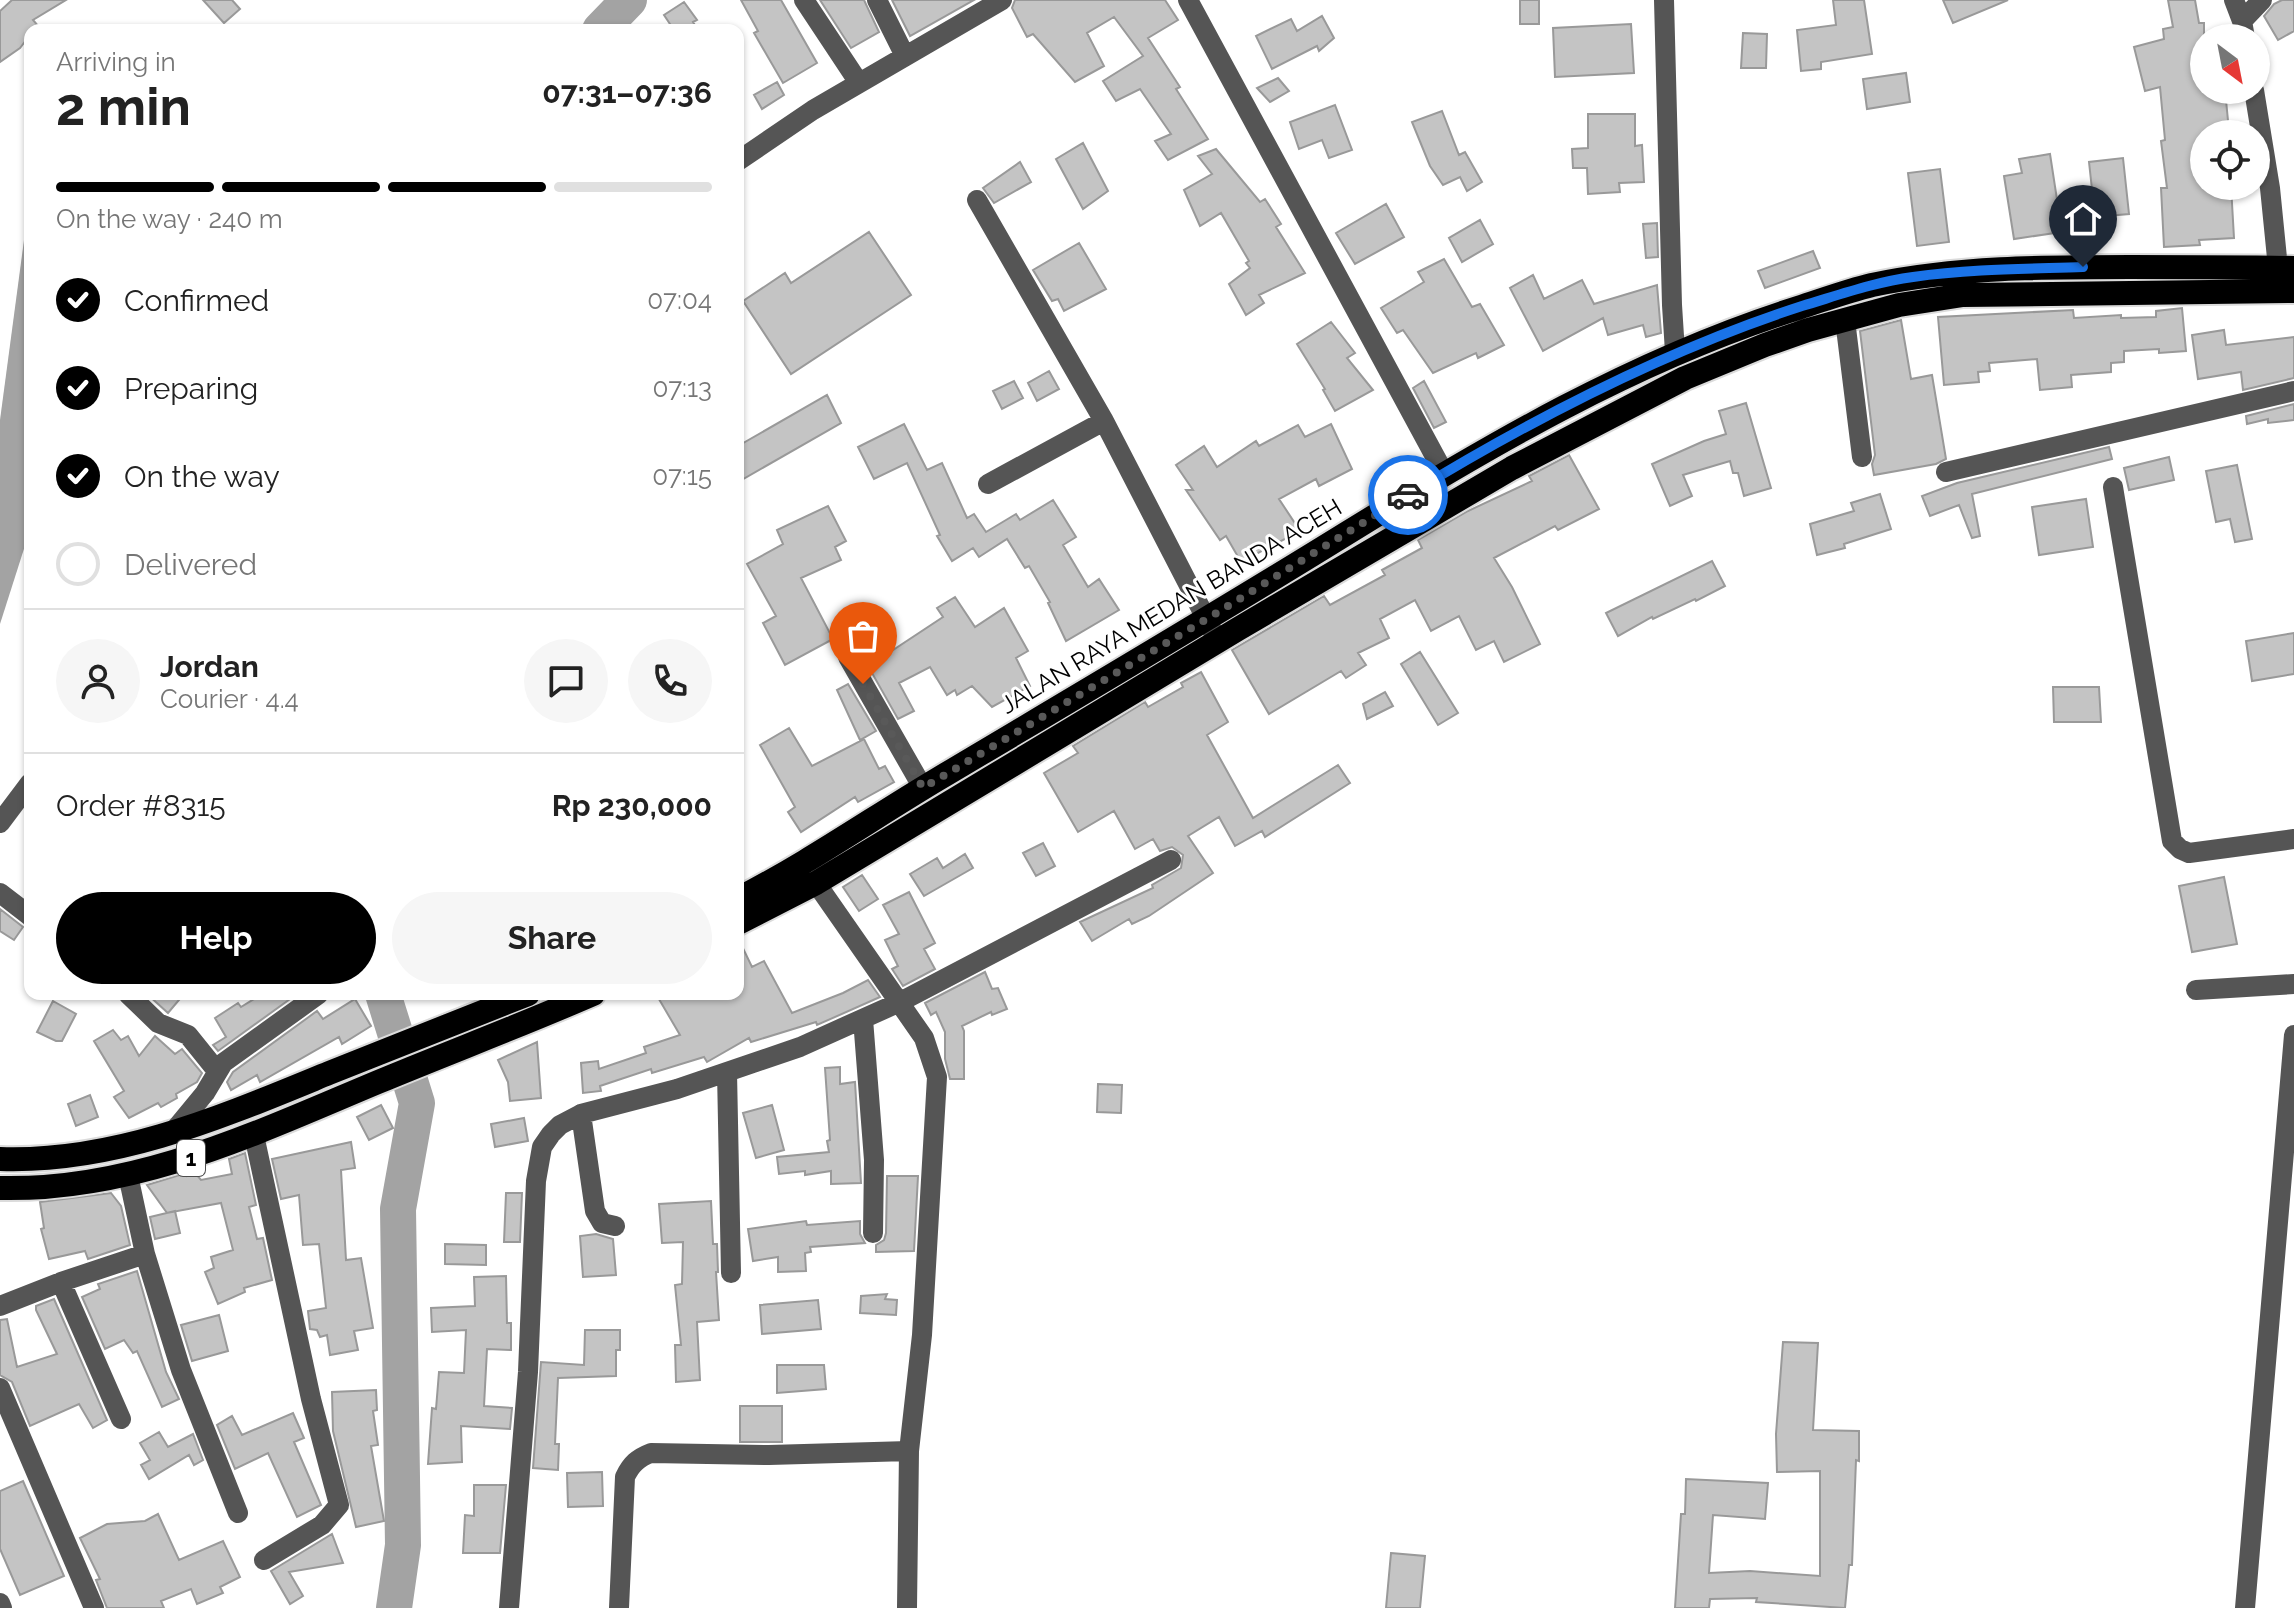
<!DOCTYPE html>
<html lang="en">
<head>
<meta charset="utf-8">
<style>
  body { margin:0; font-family:Raleway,sans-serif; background:#f6f6f6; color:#222; height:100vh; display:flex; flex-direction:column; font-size:30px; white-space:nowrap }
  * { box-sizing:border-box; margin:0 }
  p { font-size:26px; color:#767676 }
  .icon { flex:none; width:44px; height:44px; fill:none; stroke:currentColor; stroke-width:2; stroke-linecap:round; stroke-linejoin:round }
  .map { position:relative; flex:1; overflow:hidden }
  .side { position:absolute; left:24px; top:24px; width:720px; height:976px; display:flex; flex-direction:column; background:#fff; border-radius:16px; box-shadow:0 2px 6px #0004 }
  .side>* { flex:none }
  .needle { width:52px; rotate:148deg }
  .fabs { position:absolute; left:2190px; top:24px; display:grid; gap:16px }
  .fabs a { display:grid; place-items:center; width:80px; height:80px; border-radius:50%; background:#fff; box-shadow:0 2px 6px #0004; font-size:40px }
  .pin { position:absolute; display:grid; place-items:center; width:68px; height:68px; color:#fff; margin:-82px -34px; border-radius:50% 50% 50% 0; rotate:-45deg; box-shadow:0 0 8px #0007 }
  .pin .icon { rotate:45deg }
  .courier { position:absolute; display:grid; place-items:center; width:80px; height:80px; margin:-40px; border:6px solid #1a73e8; border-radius:50%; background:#fff; color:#222; box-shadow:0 2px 10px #0007 }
  .overview em { font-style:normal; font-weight:700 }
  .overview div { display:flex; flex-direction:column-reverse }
  .overview { display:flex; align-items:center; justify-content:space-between; height:136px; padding:0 32px }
  h1 { font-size:52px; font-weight:700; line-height:60px }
  .bar { display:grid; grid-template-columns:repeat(4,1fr); gap:12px 8px; align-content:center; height:96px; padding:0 32px }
  .bar i { height:10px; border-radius:6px; background:#e0e0e0 }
  .bar .on { background:#000 }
  .bar p { grid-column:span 4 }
  .line { display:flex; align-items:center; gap:20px; padding:0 32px; border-top:2px solid #e0e0e0 }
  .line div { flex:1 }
  .round { display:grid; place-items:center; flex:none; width:84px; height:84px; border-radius:42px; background:#f6f6f6 }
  ol { padding:0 32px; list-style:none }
  li { display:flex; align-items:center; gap:24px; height:88px }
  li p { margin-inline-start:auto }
  li .icon { padding:8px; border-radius:50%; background:#000; color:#fff; stroke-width:4 }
  li:last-child { color:#767676 }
  li i { width:44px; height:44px; border:4px solid #e0e0e0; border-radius:50% }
  .primary-button { display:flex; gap:16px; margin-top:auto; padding:16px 32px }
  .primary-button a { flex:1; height:92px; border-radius:48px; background:#000; color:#fff; font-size:32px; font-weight:700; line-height:92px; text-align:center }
  .primary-button a+a { background:#f6f6f6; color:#222 }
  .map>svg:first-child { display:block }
  .water { fill:#a3a3a3 }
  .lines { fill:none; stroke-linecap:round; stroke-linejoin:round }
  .river { stroke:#a3a3a3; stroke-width:36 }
  .building { fill:#c4c4c4; stroke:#999; stroke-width:2 }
  .highway-casing { stroke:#dbdbdb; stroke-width:28 }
  .minor { stroke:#555; stroke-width:20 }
  .highway { stroke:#000; stroke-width:24 }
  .done { stroke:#595959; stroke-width:8; stroke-dasharray:0 14.4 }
  .route { stroke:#1a73e8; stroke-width:10 }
  .labels { text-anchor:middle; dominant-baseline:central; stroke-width:6; stroke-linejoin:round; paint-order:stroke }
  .shield { fill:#fff; stroke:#4c4c4c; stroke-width:2 }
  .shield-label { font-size:22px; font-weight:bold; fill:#000 }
  .street-label { font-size:24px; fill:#000; stroke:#fff }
</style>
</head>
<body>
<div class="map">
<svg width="2294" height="1608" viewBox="0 0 2294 1608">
  <rect width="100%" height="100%" fill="#fff"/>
  <path class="water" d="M30,195V530L0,624V420Z"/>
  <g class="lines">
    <path class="river" d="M600,30L629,0
      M383,994L417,1103L398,1209L403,1545L394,1608"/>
  </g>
  <path class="building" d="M12,0H66L33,20L39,27L30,30V35L20,48L0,62V11Z
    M203,0H232L240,9L224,23Z
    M741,0H781L817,63L783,83L754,33L758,31Z
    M820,0H864L879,32L851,48Z
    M892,0H974L910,36Z
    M1015,0H1165L1178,20L1148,38L1180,87L1176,89L1208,139L1168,160L1155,141L1171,134L1140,89L1116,101L1103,81L1143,56L1114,17L1087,33L1104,66L1075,82L1033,34L1027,37L1012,8Z
    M1520,0H1539V24H1520Z
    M1833,0H1864L1872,54L1821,62V69L1801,71L1797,30L1836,25Z
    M1943,0H2008L1953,23Z
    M2168,0H2195L2199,23H2204V90H2225L2229,131L2228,134H2204V186H2231L2234,238L2199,240L2200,245L2164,247L2161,188H2167L2161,141L2165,140L2160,87L2145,91L2134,47L2164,39L2163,29L2173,27Z
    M2282,0H2294V31L2278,40L2264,16L2274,4Z
    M684,2L697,20L693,22L698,30H674L664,15Z
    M1322,16L1334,38L1319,51L1317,46L1272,69L1256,36L1291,19L1297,31Z
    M1631,24L1634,73L1555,77L1553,28Z
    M1743,33L1767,34L1766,68H1741Z
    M1906,73L1910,102L1867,109L1863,79Z
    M1278,78L1289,91L1270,102L1257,88Z
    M777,82L784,95L762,109L754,95Z
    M1335,105L1352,150L1329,158L1322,140L1299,149L1290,122Z
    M1442,111L1459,155L1465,152L1482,182L1467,191L1460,177L1443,185L1430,166L1412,122Z
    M1588,114H1635V146L1642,145L1644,182L1619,183L1620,192L1588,194L1587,168H1573L1572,149L1588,148Z
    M1083,143L1108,191L1083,209L1056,159Z
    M1216,149L1260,202L1265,199L1281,224L1276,227L1305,273L1259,295L1264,303L1246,315L1229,284L1250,268L1246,263L1249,261L1221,213L1200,226L1184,190L1212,174L1198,156Z
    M2050,154L2062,232L2014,239L2004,176L2022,173L2019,159Z
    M2123,158L2129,214L2095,217L2089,162Z
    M1020,162L1031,182L994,203L983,188Z
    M1940,169L1949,242L1917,246L1908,173Z
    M1386,204L1404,237L1355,264L1336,233Z
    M1480,220L1493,244L1462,262L1449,238Z
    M1657,223L1658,257L1646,258L1643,224Z
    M869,232L911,295L791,374L743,301L785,273L791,283Z
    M1079,243L1106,289L1064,311L1058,299L1052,301L1033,270Z
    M1813,251L1820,268L1765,288L1758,271Z
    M1444,259L1472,307L1480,304L1504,345L1478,358L1476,353L1433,373L1403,330L1397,333L1381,308L1424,282L1418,272Z
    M1533,275L1544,299L1582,280L1594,304L1657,285L1661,333L1646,337L1643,325L1608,335L1603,318L1543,351L1510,288Z
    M2182,308L2186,351L2159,353V349L2124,351V362L2111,363V372L2071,375L2072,387L2040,390L2037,359L1989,363L1990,371L1978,372L1979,382L1944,385L1938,317L2073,310L2074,318L2121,315V318L2156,317V311Z
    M1901,320L1911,379L1932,375L1946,459L1936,464L1874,475L1872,464L1875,455L1860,331Z
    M1331,322L1355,353L1347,358L1373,390L1335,411L1323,390L1325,389L1297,344Z
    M2224,330L2226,345L2294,337V378L2243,390L2241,372L2198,379L2192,335Z
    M1049,371L1059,389L1037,401L1028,383Z
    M1014,381L1023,398L1002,409L993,391Z
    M1424,381L1446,422L1434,428L1413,388Z
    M827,395L841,423L738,482V446Z
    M1746,403L1771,488L1744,496L1738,473H1733L1730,461L1683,475L1692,496L1670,506L1652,464L1704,441L1726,434L1719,411Z
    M2294,404V420L2268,423V419L2247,424L2246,416Z
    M904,424L927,470L942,463L967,518L974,514L986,532L1016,514L1020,520L1053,500L1076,537L1063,545L1088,587L1099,579L1119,610L1066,641L1048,603L1050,602L1029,566L1025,568L1007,539L979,557L973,548L952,561L937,536L940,535L907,463L874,479L858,447Z
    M1331,424L1352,469L1319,486L1316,479L1279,499L1300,531L1241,562L1226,536L1220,540L1186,490H1193L1176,465L1204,446L1217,467L1256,441L1259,446L1298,425L1305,437Z
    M2109,447L2112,459L1972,494L1980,536L1972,538L1959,505L1930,516L1922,496L1957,483Z
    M1569,455L1599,509L1558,530L1555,526L1494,558L1512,587L1540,644L1504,662L1494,641L1476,650L1459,616L1431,631L1415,600L1380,619L1389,638L1358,653L1366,665L1346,678L1341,671L1269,714L1232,650L1324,596L1330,605L1385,575L1382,570L1422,548L1418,540L1468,511L1532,481L1529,476Z
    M2169,457L2174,480L2129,490L2124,468Z
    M2237,465L2252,539L2235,542L2230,519L2216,522L2206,471Z
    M1880,494L1891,529L1844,544L1845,548L1817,555L1810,524L1854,511L1851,503Z
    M2086,499L2093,547L2039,555L2032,507Z
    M828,506L846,541L835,547L841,560L801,578L833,639L785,665L763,623L776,616L747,564L783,544L777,530Z
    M1712,561L1725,586L1696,601L1695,599L1653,619L1652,617L1618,636L1606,613Z
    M955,597L975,627L1004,608L1028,651L1016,658L1030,686L992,707L972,686L957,695L955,690L947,695L930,667L899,683L914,711L898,719L859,650L883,637L890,652L943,617L937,608Z
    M2294,633V674L2252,681L2246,641Z
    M1420,652L1458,713L1438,725L1401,664Z
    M1201,672L1228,722L1207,735L1253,818L1338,765L1350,783L1265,837L1262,831L1235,846L1219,817L1188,836L1213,873L1149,916L1132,924L1129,919L1092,941L1080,922L1153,888L1152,885L1181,868L1183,855L1172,847L1160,851L1153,839L1135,849L1114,811L1078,832L1044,773L1078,753L1073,746L1145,702L1148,707L1183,687L1181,683Z
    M848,684L876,731L860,740L837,690Z
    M2053,687H2099L2101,722H2054Z
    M1385,692L1393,706L1367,719L1363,704Z
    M789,728L812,766L864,739L879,769L885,766L894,782L858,802L855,797L801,832L788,812L795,807L760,745Z
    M1043,843L1055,866L1036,876L1023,853Z
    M965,854L973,868L924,896L910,874L937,858L943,868Z
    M862,875L878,899L859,911L843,887Z
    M2224,877L2237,944L2192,952L2179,886Z
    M909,892L935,943L924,949L935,969L903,986L892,969L898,966L885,940L899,934L883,905Z
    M0,909L23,927L14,940L0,931Z
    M738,938L752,967L764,961L792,1013L843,993L868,980L880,997L817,1025L816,1022L751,1042L749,1038L707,1062L704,1057L652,1073L651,1069L600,1086L601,1091L583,1093L581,1063L598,1061L599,1069L646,1053L644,1047L680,1035L656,994H738Z
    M985,972L992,989L998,988L1007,1009L992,1015L991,1012L962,1026L964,1031V1079H950L945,1059V1032L936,1012L931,1015L925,1003Z
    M147,994H184L168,1013Z
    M262,994H297L218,1051L213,1045L226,1037L215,1018L238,1003L241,1007Z
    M355,999L371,1026L342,1044L339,1037L260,1082L257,1075L231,1090L227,1082L233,1072L317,1011L323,1019Z
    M53,1001L76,1014L62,1041H56L37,1032Z
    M113,1030L121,1040L128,1036L139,1056L155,1036L175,1054L182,1049L202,1073L197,1082L176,1094L177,1098L161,1107L158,1103L129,1118L114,1097L124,1091L94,1041Z
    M537,1042L541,1098L510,1101L508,1082L498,1060Z
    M840,1067V1084L855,1082L861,1183L831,1184V1171L805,1175V1171L779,1174L777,1157L829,1152L827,1141L830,1140L825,1068Z
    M1098,1084L1122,1085L1121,1113L1097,1112Z
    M90,1095L98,1117L76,1126L68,1104Z
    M381,1105L393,1128L369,1140L357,1117Z
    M772,1105L784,1150L756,1158L743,1113Z
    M524,1118L528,1141L495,1147L491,1124Z
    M351,1142L355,1168L341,1170L346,1260L361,1258L373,1328L354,1331L358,1350L330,1355L327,1335L320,1337L317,1330L310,1329L308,1311L326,1308L319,1244L303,1245L299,1195L281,1199L272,1159Z
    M245,1153L256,1205L249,1207L257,1239L263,1238L272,1280L244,1288L245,1292L218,1304L205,1272L214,1268L211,1257L233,1250L221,1203L167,1213L147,1185L186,1173L187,1176L196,1174L201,1180L232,1174L229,1159Z
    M887,1176H918L914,1251L876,1252V1245L884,1240L886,1233Z
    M111,1193L121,1206L130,1245L88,1259L85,1251L49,1259L41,1229L44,1228L40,1202Z
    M506,1193H522L520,1242H504Z
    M711,1201L713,1244H717L718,1272H716L719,1320L697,1322L700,1380L676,1382L675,1345H681L675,1285L682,1284L683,1242L662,1243L659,1204Z
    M175,1211L180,1233L155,1239L150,1217Z
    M806,1221L807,1225L860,1221V1234L865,1243L810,1247L811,1252L805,1253L806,1271L778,1272V1257L753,1261L748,1229Z
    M596,1234L613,1239L616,1275L583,1277L580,1236Z
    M445,1244L486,1245V1265L445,1264Z
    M137,1271L166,1372L179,1399L162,1407L137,1351L133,1353L124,1340L105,1349L82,1297L100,1289L98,1284Z
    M506,1276L507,1323H511V1350L487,1349L484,1406L512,1408L510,1429L461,1426L462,1462L428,1464L432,1408L436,1409L439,1372L464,1373L466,1330L432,1332L431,1308L475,1306L474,1277Z
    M887,1294L885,1299L897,1300L896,1315L860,1313L861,1296Z
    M54,1299L107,1420L93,1428L79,1404L30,1426L12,1382L0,1375V1320L7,1319L17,1367L57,1354L36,1310V1306Z
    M818,1300L821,1329L762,1334L760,1305Z
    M219,1315L228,1351L192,1361L181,1325Z
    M585,1330H620V1350H616V1376L558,1378L555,1444H559L558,1470L533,1468L541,1362L584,1365Z
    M1783,1342L1818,1343L1813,1430L1859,1431V1461L1856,1460L1852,1565H1849L1845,1608L1756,1602L1757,1598L1710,1599L1709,1608H1675L1681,1514H1685L1686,1479L1768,1483L1765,1519L1713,1515L1709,1573L1750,1571L1820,1576V1471L1777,1472L1776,1434Z
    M777,1365H824L826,1389L777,1393Z
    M376,1390L377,1410L373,1411L378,1445L371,1446L384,1521L356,1527L333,1431L332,1392Z
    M740,1406H782V1442H740Z
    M293,1413L304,1438L294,1442L321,1505L297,1517L268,1453L235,1469L217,1425L232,1416L242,1435Z
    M159,1432L168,1447L193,1434L203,1460L194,1465L189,1455L149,1479L141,1465L150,1460L140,1443Z
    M602,1472L603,1506L568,1507L567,1473Z
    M23,1481L64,1576L20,1595L0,1549V1491Z
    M474,1485H506L500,1553H463L465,1515L474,1516Z
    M158,1514L179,1560L223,1541L240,1577L220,1587L223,1593L197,1604L191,1589L161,1601L164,1608H107L96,1580L100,1579L80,1538L107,1524L145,1521Z
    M332,1534L343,1563L289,1572L303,1596L290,1604L271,1571Z
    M1391,1553L1425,1556L1420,1608H1386Z"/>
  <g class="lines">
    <defs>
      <path id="highway" d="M738,899C808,863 871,819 938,779C1074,698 1210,618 1344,535C1488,446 1636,359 1798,308C1823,300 1847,291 1872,285C1957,267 2044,267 2130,267C2185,267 2239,267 2294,268
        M738,923L816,883L1238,629L1512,468L1685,378L1765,345L1808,330L1899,305L1963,295L2294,291
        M0,1159C116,1163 224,1116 329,1073C395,1047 461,1021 528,994
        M0,1188C136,1191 256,1133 378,1082C450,1052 522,1025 593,994"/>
    </defs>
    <use href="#highway" class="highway-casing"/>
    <path class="minor" d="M804,0L859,83
      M877,0L905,56
      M1188,0L1444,473
      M1664,0L1672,305L1675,352
      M2234,0L2242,21
      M2245,38L2242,21L2262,0
      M2254,90L2270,188L2278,268
      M738,161L813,110L1002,0
      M977,200L1104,421L1213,632
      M1845,320L1862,457
      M1946,472L2294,391
      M988,484L1104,421
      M2113,487L2172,841L2180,849L2189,853L2294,839
      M848,657L923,788
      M0,823L30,783
      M816,883L924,1038L937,1077L922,1335L909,1451L907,1608
      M0,893L30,916
      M2196,990L2294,984
      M128,994L158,1023L188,1035L217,1071
      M863,1019L874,1160L873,1233
      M727,1072L731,1273
      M581,1114L595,1211L602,1223L615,1226
      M172,1133L205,1093L223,1063L319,994
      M254,1135L311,1399L339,1505L322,1525L264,1560
      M128,1175L145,1254
      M61,1282L121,1419
      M0,1306L61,1282L145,1254L181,1370L238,1513
      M0,1388L94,1608
      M0,1603L2,1608
      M509,1608L528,1372L536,1181L542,1147L551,1134L560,1125L581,1114L677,1089L800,1047L900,1002L1171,860
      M619,1608L625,1477C631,1464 638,1458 651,1453L769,1455L909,1451
      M2245,1608L2294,1035"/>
    <use href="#highway" class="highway"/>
  </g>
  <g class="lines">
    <path class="done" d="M863,684L923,788L1215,614L1408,495"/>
    <path class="route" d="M1408,495C1532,419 1663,351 1802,306C1839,295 1875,282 1913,277C1970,269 2027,269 2083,267"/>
  </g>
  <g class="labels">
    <rect class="shield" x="177" y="1140" width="28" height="36" rx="6"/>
    <g class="shield-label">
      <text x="191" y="1158">1</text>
    </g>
    <g class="street-label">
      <text transform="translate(1171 606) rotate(-31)">JALAN RAYA MEDAN BANDA ACEH</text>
    </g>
  </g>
</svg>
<div class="fabs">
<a><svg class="needle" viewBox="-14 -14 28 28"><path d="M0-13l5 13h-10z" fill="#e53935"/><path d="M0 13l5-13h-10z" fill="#767676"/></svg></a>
<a><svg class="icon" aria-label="locate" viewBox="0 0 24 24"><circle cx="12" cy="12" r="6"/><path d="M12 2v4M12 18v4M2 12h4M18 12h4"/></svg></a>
</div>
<div class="pin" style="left:863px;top:684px;background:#ea580c"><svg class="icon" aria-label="bag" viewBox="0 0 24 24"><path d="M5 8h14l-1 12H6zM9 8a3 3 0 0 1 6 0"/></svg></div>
<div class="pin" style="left:2083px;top:267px;background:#1f2937"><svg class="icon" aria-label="home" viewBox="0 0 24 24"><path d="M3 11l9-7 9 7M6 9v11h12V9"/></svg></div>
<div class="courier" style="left:1408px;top:495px"><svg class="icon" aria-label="car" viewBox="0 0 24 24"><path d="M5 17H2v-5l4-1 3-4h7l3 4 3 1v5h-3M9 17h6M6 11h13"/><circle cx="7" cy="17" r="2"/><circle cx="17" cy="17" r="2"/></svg></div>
<section class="side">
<div class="overview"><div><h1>2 min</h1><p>Arriving in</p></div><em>07:31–07:36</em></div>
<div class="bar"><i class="on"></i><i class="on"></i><i class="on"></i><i></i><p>On the way · 240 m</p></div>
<ol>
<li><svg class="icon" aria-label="check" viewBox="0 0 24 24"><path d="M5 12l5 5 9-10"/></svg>Confirmed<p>07:04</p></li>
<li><svg class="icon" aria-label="check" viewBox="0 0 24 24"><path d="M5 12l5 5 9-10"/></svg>Preparing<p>07:13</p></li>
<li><svg class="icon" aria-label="check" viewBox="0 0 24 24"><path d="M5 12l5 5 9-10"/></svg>On the way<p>07:15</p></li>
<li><i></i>Delivered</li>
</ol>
<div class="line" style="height:144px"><a class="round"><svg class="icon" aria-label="person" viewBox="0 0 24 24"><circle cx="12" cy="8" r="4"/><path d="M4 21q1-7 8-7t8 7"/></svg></a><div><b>Jordan</b><p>Courier · 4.4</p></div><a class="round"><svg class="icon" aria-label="chat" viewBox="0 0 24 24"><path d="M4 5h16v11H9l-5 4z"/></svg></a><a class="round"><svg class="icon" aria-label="phone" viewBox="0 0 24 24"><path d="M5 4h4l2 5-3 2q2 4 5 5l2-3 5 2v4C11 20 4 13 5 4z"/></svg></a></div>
<div class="line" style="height:104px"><div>Order #8315</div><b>Rp 230,000</b></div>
<div class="primary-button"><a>Help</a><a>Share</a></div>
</section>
</div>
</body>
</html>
